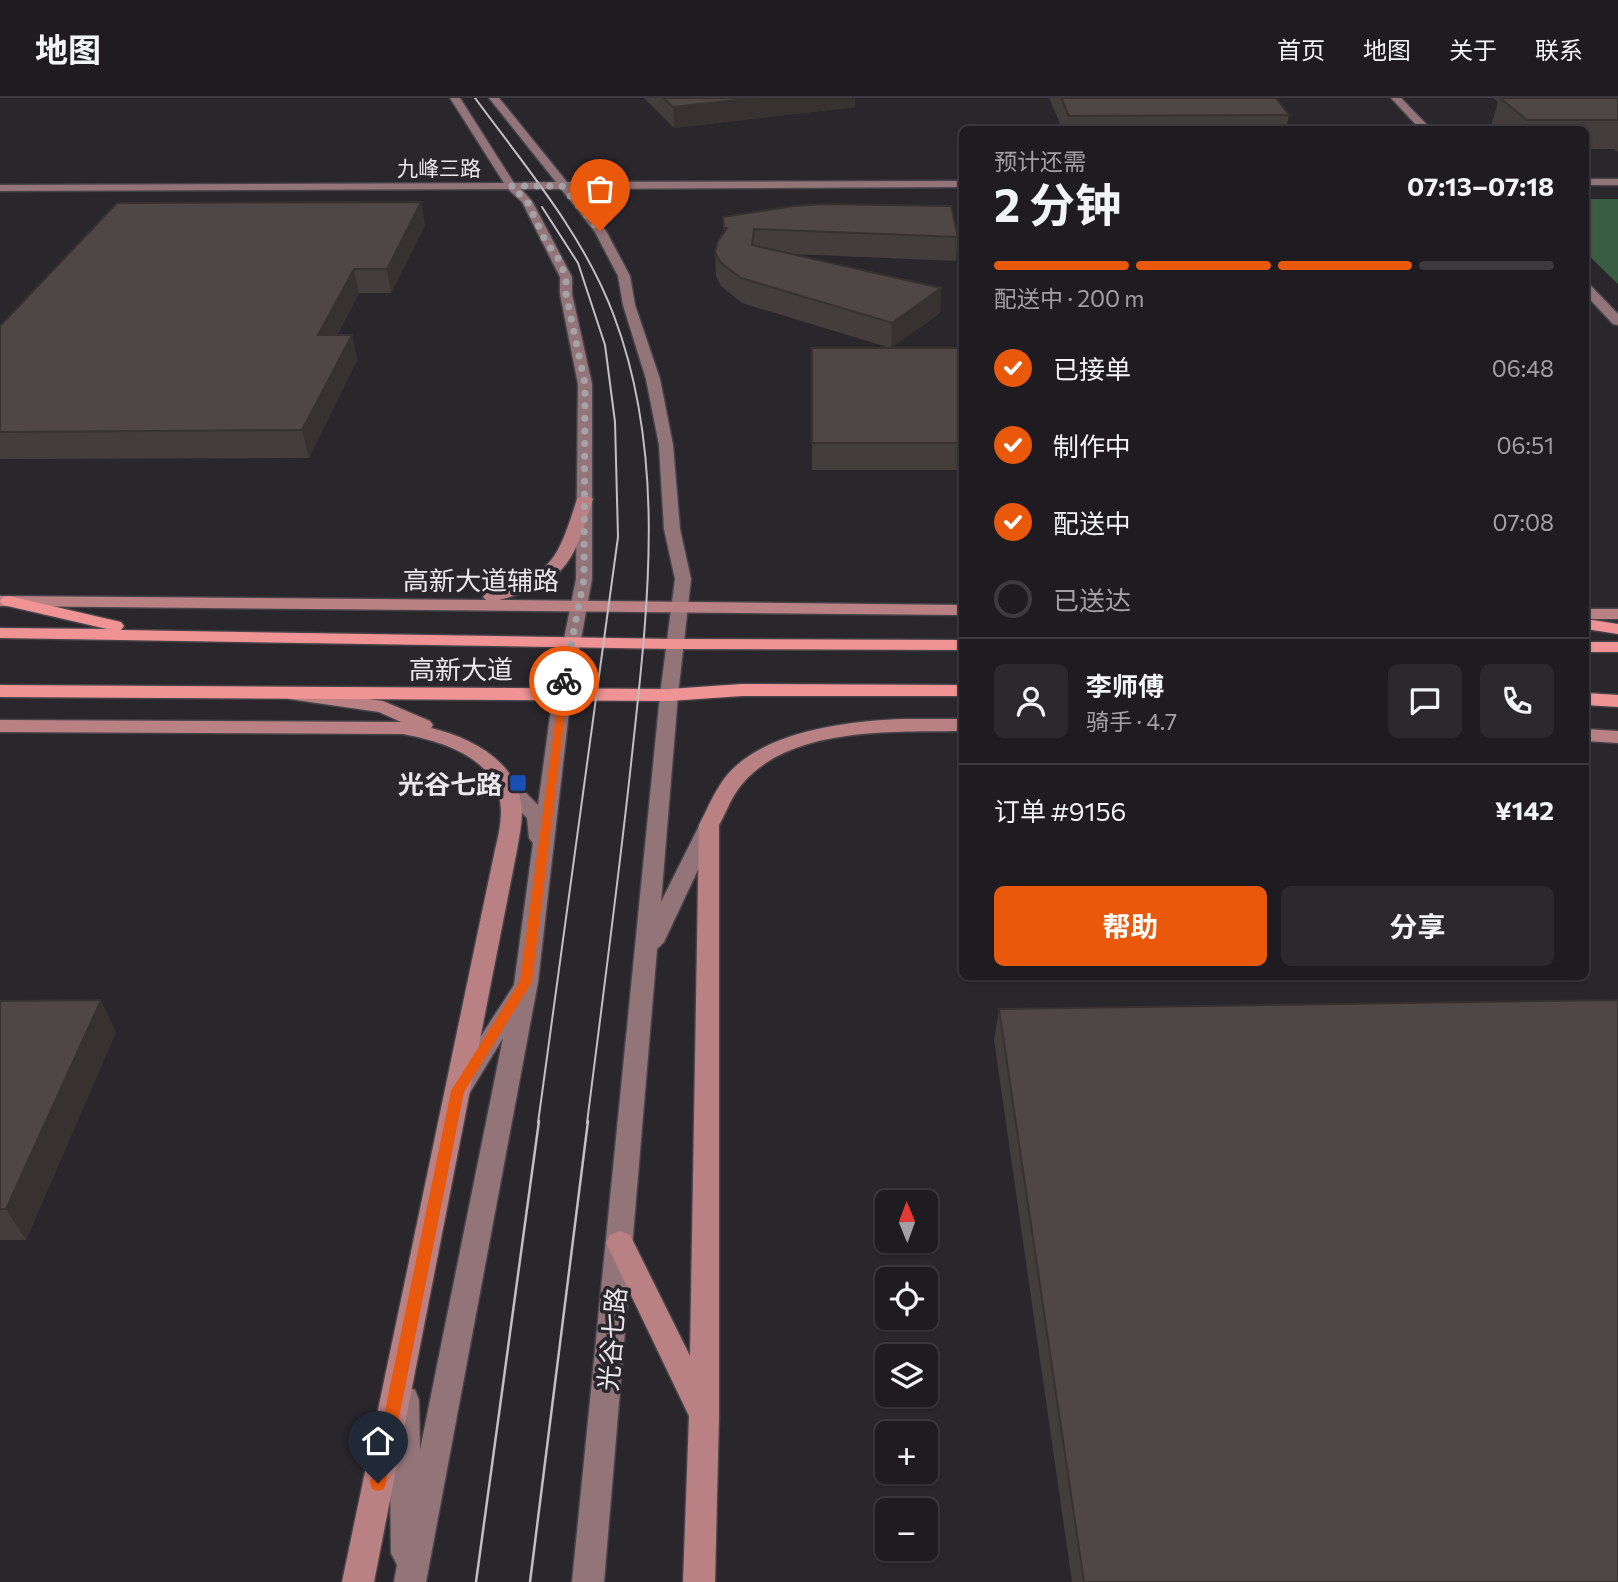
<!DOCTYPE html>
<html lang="zh">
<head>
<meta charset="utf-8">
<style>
  body { margin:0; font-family:Commissioner,"Noto Sans SC",sans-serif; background:#2c292e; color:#f1f3f6; height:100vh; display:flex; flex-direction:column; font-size:26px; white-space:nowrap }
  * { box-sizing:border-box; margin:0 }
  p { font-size:23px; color:#a1a1a5 }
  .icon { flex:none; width:38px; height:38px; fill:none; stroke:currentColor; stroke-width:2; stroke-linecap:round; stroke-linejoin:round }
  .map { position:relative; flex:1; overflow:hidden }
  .drawer { position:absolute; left:959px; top:28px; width:630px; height:854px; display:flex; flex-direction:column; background:#1f1c21; border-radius:10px; box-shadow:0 2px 5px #0004,0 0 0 2px #3c3a3f }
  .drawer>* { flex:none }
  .needle { width:46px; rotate:359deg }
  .buttons { position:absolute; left:875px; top:1092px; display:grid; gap:14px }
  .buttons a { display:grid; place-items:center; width:63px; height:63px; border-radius:10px; background:#1f1c21; box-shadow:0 2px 5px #0004,0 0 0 2px #3c3a3f; font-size:35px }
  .pin { position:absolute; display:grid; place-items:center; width:60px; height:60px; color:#fff; margin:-72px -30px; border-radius:50% 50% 50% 0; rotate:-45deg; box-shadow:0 0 7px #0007 }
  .pin .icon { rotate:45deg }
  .courier { position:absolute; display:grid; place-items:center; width:70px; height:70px; margin:-35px; border:5px solid #ea580c; border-radius:50%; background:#fff; color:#222; box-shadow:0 2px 9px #0007 }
  .summary em { font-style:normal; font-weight:700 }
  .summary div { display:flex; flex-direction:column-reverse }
  .summary { display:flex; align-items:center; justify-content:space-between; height:119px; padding:0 35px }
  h1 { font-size:46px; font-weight:700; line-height:52px }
  .bar { display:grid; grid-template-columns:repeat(4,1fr); gap:10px 7px; align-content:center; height:84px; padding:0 35px }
  .bar i { height:9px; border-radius:5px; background:#3c3a3f }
  .bar .selected { background:#ea580c }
  .bar p { grid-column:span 4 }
  .line { display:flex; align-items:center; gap:18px; padding:0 35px; border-top:2px solid #3c3a3f }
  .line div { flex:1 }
  .round { display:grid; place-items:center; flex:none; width:74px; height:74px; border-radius:10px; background:#2c292e }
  ol { padding:0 35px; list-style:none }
  li { display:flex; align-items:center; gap:21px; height:77px }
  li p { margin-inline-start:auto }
  li .icon { padding:7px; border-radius:50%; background:#ea580c; color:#fff; stroke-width:4 }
  li:last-child { color:#a1a1a5 }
  li i { width:38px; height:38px; border:4px solid #3c3a3f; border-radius:50% }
  .action { display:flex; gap:14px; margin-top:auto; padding:14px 35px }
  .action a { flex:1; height:80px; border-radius:10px; background:#ea580c; color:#fff; font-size:28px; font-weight:700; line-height:80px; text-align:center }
  .action a+a { background:#2c292e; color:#f1f3f6 }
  header { display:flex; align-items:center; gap:42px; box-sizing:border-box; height:98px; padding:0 35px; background:#1f1c21; border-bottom:2px solid #3c3a3f }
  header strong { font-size:33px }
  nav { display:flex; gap:38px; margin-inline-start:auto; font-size:24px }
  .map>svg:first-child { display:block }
  .forest { fill:#395c43 }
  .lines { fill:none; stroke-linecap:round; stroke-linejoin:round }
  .secondary-casing { stroke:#464348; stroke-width:3 }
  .primary-casing { stroke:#464348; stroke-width:3 }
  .highway-casing { stroke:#464348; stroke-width:3 }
  .secondary { fill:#927479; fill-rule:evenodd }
  .primary { fill:#ba8184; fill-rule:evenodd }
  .highway { fill:#ef9394; fill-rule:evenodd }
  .tram-far1 { stroke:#c1bfc3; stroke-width:2 }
  .tram { stroke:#c1bfc3; stroke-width:2.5 }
  .wall { fill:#433d3b }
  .shaded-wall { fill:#373230 }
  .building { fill:#4e4745; stroke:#373230; stroke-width:2 }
  .route { fill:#ea580c }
  .done { stroke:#a6a3a8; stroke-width:7; stroke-dasharray:0 12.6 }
  .transit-dot { fill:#1a4fb4; stroke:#29262c; stroke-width:2.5 }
  .labels { text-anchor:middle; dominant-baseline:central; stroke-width:7; stroke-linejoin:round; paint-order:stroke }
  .far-street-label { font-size:21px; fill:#e9e7eb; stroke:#29262c }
  .street-label { font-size:26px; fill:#e9e7eb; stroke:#29262c }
  .poi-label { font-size:26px; font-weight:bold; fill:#e9e7eb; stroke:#29262c; text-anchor:end }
</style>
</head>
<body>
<header>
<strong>地图</strong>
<nav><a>首页</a><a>地图</a><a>关于</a><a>联系</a></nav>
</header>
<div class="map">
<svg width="1618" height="1484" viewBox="0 0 1618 1484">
  <rect width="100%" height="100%" fill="#29262c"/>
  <path class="forest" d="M1586,101H1618V186L1586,155Z"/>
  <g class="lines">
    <defs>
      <path id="secondary" d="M450,0H460L514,85L556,84L489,0H499L567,84L962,83V89L572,91L606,133L630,178L635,207L660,281L673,347L680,431L691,481L678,597L661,804L702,722H716L719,727L664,844L657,851L604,1484H572L660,597L675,481L664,431L659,347L646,281L623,207L618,178L595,134L561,91H521L532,103L572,179V196L592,286V481L571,596L538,884L426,1484H394L397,1467L391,1455L389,1302L393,1292L404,1288L415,1292L419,1302L420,1352L503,940L469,996L460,999L451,996L448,989L514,887L533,745L529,740L527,720L491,682L494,677H508L538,707L553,596L576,481L578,286L560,196V179L522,104L508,91L0,93V87L504,85Z
        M1391,0H1401L1432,32H1421Z
        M1586,81H1618V87H1586Z
        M1586,186L1590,187L1618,216V227L1613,226L1586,197Z"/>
      <path id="primary" d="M585,396L593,401C573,465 567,484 499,502L962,507V517L0,508V498L486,502L483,499L486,495C552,477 557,464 577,401Z
        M1586,511H1618V521H1586Z
        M296,591L383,603L430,623L433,627L431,630C472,640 520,664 522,713C522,726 519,739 517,752L374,1484H342L495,752C498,740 501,727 501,714C501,661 445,644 403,636L0,634V622L401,624L379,614L289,601L287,597L289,593Z
        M904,621H962V633C895,634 792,628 743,685C732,697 727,713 719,727V1318L715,1484H683L689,1318L606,1145L610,1137L620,1133L630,1137L690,1258L699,727C708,710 715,691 728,676C767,632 849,623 904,621Z
        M1586,631L1618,633V645L1586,643Z"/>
      <path id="highway" d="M9,498L121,524L124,528L121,532L674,541L962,542V552L674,551L0,540V530L107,531L3,507L0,503L3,499Z
        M1586,521L1618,526V536L1586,531Z
        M1586,544H1618V554H1586Z
        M742,586L962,587V598H742L669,603L0,599V587L669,591Z
        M1586,595L1618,597V609L1586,607Z"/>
    </defs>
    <use href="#secondary" class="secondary-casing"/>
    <use href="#primary" class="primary-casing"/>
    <use href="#highway" class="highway-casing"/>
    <use href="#secondary" class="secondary"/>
    <use href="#primary" class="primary"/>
    <use href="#highway" class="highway"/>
    <path class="tram-far1" d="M475,0C525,68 584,137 614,218C668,361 647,517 631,666C618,786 602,905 587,1025
      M538,1025L618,439L615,324L605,247L578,165L542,109"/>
    <path class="tram" d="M476,1484L539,1023
      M530,1484L588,1023"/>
  </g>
  <path class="wall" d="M644,0H855V9L674,30Z
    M1049,0H1276L1289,17L1286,32H1063Z
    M1493,0H1618V54L1614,51H1586V32H1496L1491,28L1498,4Z
    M723,119L958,139L956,163L792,156L941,190L940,215L891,250H962V372H812V250H890L742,205L721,188L716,178L715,154L724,135Z
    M425,127L391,195H359L337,237H352L357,262L309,360L0,361V228Z
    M0,903L116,934L26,1142H0Z
    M999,911L1618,1484H1072L994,942Z"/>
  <path class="shaded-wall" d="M755,0H855V9L674,30L673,9Z
    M421,104L425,127L391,195L387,171Z
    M354,171L359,195L323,262L318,237Z
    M941,190L940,215L891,250L892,225Z
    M352,237L357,262L309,360L302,332Z
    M101,902L116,934L26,1142L6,1111Z"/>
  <path class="building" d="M663,0H755L673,9Z
    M1061,0H1276L1289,17L1069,18Z
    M1500,0H1618V22H1527Z
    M421,104L387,171H354L318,237H352L302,332L0,334V228L117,105Z
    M824,106L951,108L958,139L754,131L752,147L941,190L892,225L741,180L720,164L715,154L718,143L727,130H724L723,119L793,108Z
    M812,250H962V345H812Z
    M101,902L6,1111H0V903Z
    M1618,902V1484H1084L999,911Z"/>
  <path class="route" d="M561,580L569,583L532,884L464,994L386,1385L384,1391L378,1393L372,1391L370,1385L451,993L520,883Z"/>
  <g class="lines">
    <path class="done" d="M564,583L584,481L585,286L566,196V179L558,160L545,142L527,103L511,88H562L600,133"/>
  </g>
  <rect class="transit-dot" x="509" y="676" width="18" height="18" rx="3.5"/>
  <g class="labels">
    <g class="far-street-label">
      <text x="439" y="69">九峰三路</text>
    </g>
    <g class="street-label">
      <text x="481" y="481">高新大道辅路</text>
      <text x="461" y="570">高新大道</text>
      <text transform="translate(611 1241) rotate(-85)">光谷七路</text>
    </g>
    <g class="poi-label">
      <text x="502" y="685">光谷七路</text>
    </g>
  </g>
</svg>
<div class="buttons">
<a><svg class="needle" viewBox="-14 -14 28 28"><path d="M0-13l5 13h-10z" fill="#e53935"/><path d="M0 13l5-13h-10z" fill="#a1a1a5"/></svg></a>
<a><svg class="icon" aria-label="locate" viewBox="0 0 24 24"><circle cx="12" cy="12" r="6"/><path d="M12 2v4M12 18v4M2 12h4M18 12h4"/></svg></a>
<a><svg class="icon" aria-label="layers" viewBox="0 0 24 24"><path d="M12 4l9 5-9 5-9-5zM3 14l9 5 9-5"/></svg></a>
<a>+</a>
<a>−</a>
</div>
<div class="pin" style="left:600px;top:133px;background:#ea580c"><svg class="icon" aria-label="bag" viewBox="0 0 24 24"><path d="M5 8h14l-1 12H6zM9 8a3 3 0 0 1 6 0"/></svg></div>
<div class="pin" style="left:378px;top:1385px;background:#1f2937"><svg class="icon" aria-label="home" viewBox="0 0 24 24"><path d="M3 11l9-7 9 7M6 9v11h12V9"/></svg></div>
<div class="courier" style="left:564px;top:583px"><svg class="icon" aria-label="bike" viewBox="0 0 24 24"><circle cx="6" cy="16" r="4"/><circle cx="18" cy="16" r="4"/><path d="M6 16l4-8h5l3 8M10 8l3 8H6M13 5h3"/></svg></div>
<section class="drawer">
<div class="summary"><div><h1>2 分钟</h1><p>预计还需</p></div><em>07:13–07:18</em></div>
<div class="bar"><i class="selected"></i><i class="selected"></i><i class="selected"></i><i></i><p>配送中 · 200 m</p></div>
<ol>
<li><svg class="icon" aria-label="check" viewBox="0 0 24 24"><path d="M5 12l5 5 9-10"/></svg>已接单<p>06:48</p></li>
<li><svg class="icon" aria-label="check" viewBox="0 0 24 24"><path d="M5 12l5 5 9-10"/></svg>制作中<p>06:51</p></li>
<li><svg class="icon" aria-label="check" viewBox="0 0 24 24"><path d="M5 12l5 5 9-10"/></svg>配送中<p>07:08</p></li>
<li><i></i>已送达</li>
</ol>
<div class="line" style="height:126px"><a class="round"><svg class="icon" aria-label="person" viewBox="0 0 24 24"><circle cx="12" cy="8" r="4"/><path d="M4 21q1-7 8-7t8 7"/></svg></a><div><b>李师傅</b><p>骑手 · 4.7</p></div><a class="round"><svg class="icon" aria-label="chat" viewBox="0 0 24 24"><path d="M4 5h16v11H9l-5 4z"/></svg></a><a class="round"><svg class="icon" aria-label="phone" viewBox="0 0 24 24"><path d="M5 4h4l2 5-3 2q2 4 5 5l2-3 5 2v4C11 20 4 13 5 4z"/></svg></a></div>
<div class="line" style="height:91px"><div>订单 #9156</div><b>¥142</b></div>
<div class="action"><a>帮助</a><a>分享</a></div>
</section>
</div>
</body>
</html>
